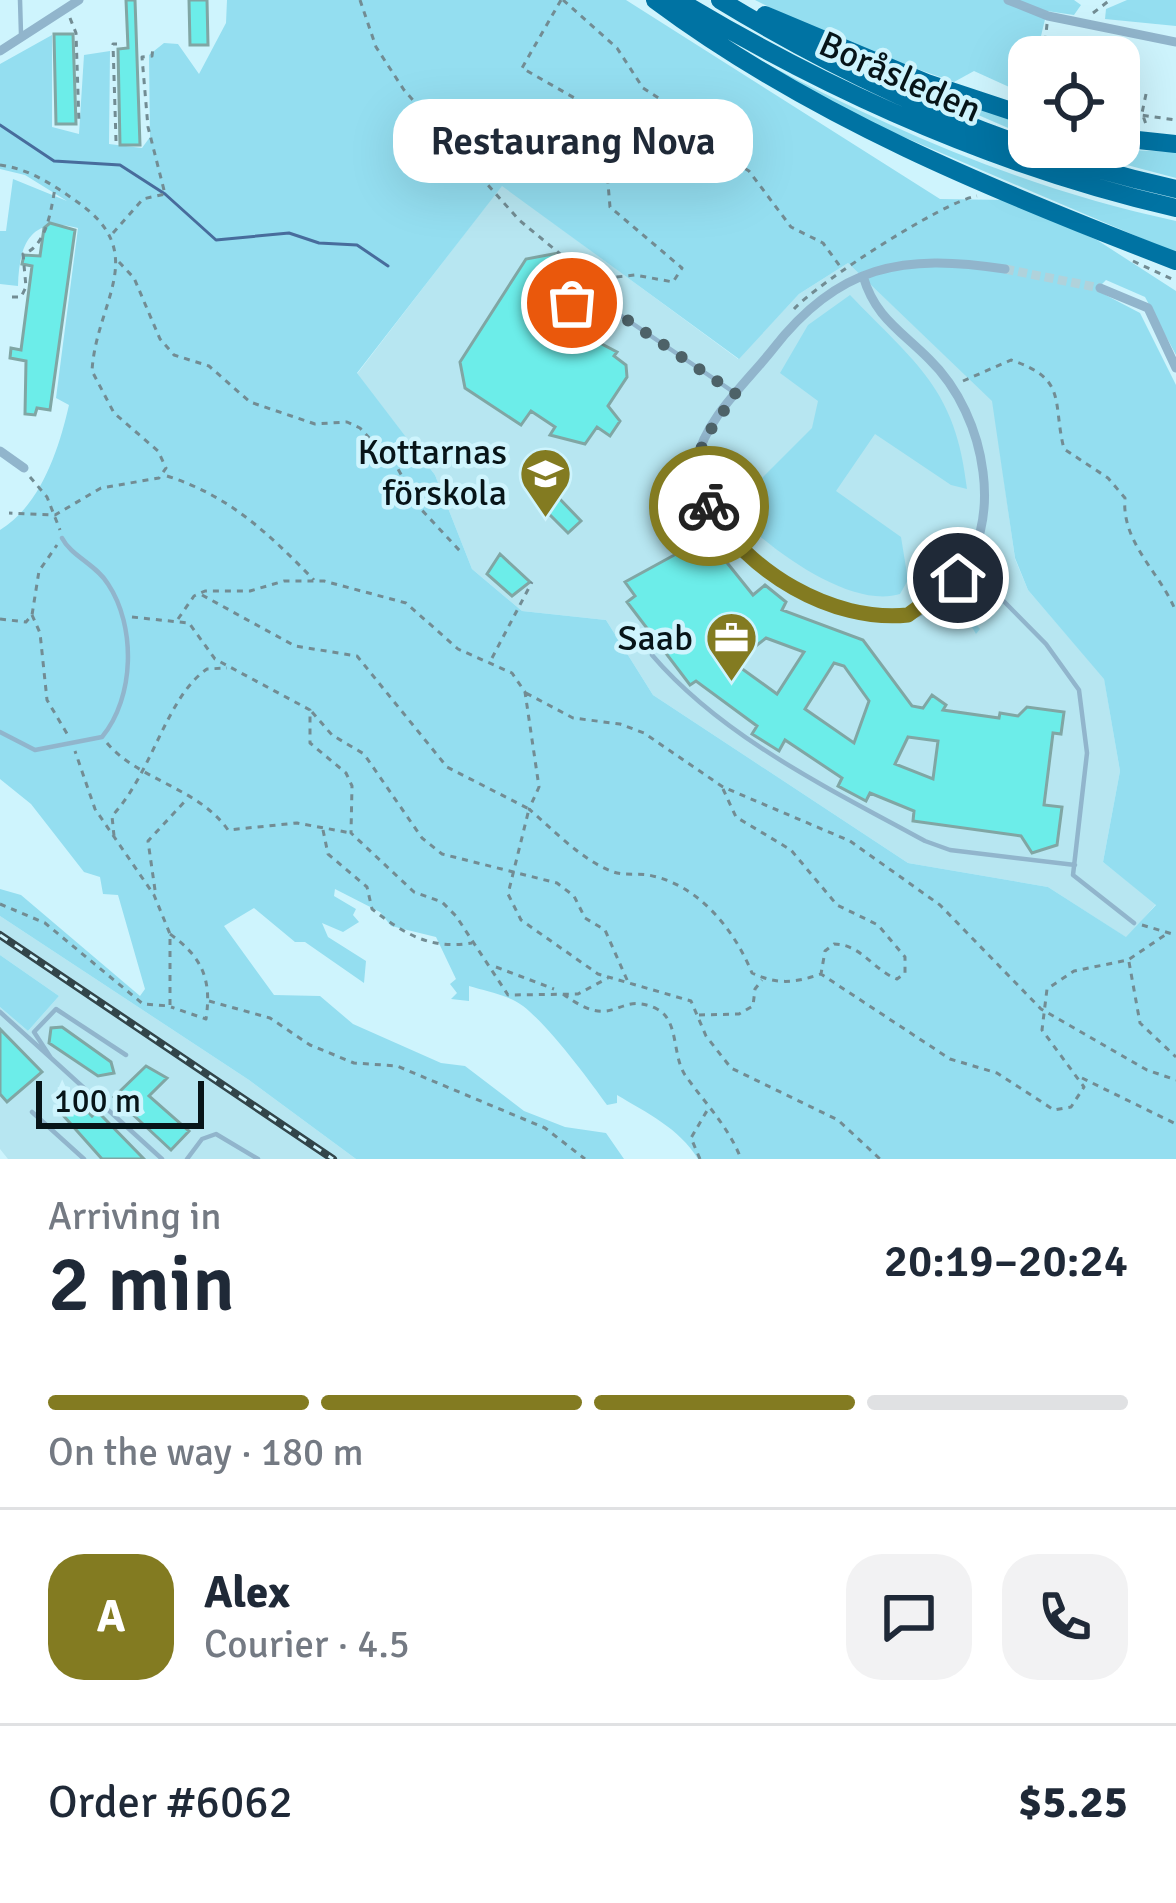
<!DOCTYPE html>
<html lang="en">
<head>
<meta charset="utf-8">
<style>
  body { margin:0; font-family:Signika,sans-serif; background:#f2f2f3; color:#1f2937; height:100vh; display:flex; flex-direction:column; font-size:45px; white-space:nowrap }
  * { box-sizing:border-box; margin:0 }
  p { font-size:39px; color:#747a83 }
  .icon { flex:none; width:66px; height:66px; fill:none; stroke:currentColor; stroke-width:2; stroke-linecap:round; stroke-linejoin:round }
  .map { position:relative; height:1159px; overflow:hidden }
  .drawer { display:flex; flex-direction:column; background:#fff; flex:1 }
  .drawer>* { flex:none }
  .controls { position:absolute; left:1008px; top:36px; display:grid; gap:24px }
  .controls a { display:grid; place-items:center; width:132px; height:132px; border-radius:24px; background:#fff; box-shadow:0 12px 48px #0002; font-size:60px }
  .scale { position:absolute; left:36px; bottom:30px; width:168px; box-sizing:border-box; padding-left:12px; border:6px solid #071418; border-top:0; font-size:33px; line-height:42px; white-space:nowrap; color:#071418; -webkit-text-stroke:9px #cef4fd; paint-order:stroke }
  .pin { position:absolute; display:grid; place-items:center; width:102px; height:102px; color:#fff; margin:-51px; border:6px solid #fff; border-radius:50%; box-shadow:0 3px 12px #0007 }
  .courier { position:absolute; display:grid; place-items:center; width:120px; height:120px; margin:-60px; border:9px solid #837b21; border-radius:50%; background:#fff; color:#222; box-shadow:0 3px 15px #0007 }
  .bubble { position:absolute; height:84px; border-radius:36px; background:#fff; box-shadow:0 12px 48px #0002; font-size:39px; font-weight:600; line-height:84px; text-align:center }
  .headline em { font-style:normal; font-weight:600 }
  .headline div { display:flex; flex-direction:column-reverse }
  .headline { display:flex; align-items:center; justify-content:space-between; height:204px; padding:0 48px }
  h1 { font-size:78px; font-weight:600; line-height:90px }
  .bar { display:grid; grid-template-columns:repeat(4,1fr); gap:18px 12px; align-content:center; height:144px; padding:0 48px }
  .bar i { height:15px; border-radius:9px; background:#e0e1e3 }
  .bar .active { background:#837b21 }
  .bar p { grid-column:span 4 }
  .line { display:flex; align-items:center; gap:30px; padding:0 48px; border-top:3px solid #e0e1e3 }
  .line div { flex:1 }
  .round { display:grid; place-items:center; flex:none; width:126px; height:126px; border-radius:36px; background:#f2f2f3 }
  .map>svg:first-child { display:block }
  .built { fill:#b7e6f1 }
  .green { fill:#94def0; fill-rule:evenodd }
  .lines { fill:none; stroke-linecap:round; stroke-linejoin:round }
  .stream { stroke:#486c9c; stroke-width:3 }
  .building { fill:#6cede9; stroke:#80a6a4; stroke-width:3; fill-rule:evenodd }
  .minor-tunnel { stroke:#b0d2db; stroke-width:9; stroke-dasharray:9 4.5; stroke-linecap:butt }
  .path { stroke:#728c93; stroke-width:3; stroke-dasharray:6 6; stroke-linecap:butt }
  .service { stroke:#91b5cc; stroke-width:4.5 }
  .minor { stroke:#91b5cc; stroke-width:9 }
  .motorway { stroke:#0073a3; stroke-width:18 }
  .rail-casing { stroke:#32454a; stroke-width:8 }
  .rail { stroke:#cef4fd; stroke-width:3; stroke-dasharray:9; stroke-linecap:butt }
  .done { stroke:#4d6268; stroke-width:12; stroke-dasharray:0 21.6 }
  .route { stroke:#837b21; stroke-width:15 }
  .labels { text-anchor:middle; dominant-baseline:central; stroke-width:9; stroke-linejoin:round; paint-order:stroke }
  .street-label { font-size:36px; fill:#071418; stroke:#cef4fd }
  .poi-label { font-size:36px; fill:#071418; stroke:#cef4fd; text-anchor:end }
</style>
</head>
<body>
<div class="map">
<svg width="1176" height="1159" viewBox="0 0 1176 1159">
  <rect width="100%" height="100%" fill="#cef4fd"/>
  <path class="built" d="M502,185L738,359L799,294L848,263L993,401L1015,559L1028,590L1104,678L1120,771L1103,862L1156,904L1127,938L1048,887L908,863L653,695L606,620L522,611L472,569L435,475L357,374Z
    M0,916L249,1080L356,1159H8L0,1149V1007L28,1031L59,996L0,955Z"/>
  <path class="green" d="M227,0H626L940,199L1007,200L1097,240L1176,291V355L1145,297L1106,280L1096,290L1140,313L1176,385V1159H698C679,1128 647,1113 617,1095V1103L607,1105C589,1080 550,1027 523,1006C509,995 485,991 469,986V1001L451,999L457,993L450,984L456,979L436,937L391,926L380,912L335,889L334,896L356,909L353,915L359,922L343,932L322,923L328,937L366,961L364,983L305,942H295L254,908L224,926L274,995L320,996L353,1024L441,1063L465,1066L524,1111L565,1127L606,1133L624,1159H356L249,1080L0,916V889L21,895L140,996L145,989L118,895L103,894L100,877L84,872L31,804L0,779V530C41,505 59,449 69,405L56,398L78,228C30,215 19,245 18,286L0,284V231H6L13,179L67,201L25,175L0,169V64L52,35V127L79,134L84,55L110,51L109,144L142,148L150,137L149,55L164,43L178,44L199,74L226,23ZM502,186L739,359L799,294L848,263L992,401L1015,558L1028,590L1104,679L1120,771L1103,862L1156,905L1126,937L1048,887L908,863L653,695L606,620L522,611L472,569L435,475L357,373Z
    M755,0H1074L1081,5L1074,15L1047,11L1036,57H1029V96L974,71L954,82L841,42Z
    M1127,0H1176V26L1105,19L1106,9Z
    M743,51C881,126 1021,188 1176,221V253L850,114Z
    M849,59L1029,125V137Z
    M1059,147L1176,152V178Z
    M850,295C916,364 956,388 967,489L951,485L875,434L836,491L901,537L908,580L900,594C844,611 749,534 716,493L733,475L762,478L812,428L818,401L780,373L808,325Z
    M966,584L993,606L975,623L980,629L976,634L957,601Z
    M0,955L59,996L28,1031L0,1007Z"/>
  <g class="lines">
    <path class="stream" d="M0,125L54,161L120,165L165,194L216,240L289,233L319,243L357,245L388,266"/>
  </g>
  <path class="building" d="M126,0H135L140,145H120L118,49L128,48Z
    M189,0H207L208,45H190Z
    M54,34H73L76,124H56Z
    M50,223L75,230L50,410L37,408L35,415L25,414L26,361L10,358L11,348L21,350L32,266L22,264L24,255L40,256L44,228Z
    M558,253L568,262L549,295L582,317L576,326L581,333L617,352L614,356L626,365L627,377L608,406L620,421L610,436L597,427L585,444L550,435L555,427L531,411L521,425L465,388L460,362L526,259Z
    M556,495L581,521L568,533L543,508Z
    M691,535L704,545L716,537L722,545L716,549L753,595L765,585L786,602L782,610L863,640L912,706L923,708L932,695L946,705L943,710L999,718L1000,713L1018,716L1027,707L1064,712L1061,734L1053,733L1044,805L1062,807L1057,845L1032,853L1021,836L913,821L914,811L870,793L866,801L838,786L842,778L785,740L779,751L752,734L757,726L696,681L690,685L627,602L635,596L625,582L678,553L674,545ZM766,638L804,652L777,694L734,663ZM834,663L844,666L869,701L854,743L805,709ZM908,737L938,741L933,779L895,764Z
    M500,554L530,582L512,596L487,574Z
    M62,1027L111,1062L114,1073L98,1076L49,1043L51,1028Z
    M0,1029L42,1072L7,1102L0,1094Z
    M146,1066L167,1078L149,1096L189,1131L171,1150L114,1097Z
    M77,1100L92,1116L97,1111L144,1159H102L62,1114Z"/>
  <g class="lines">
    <path class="minor-tunnel" d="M1005,269L1100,288"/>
    <path class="path" d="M360,0L376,47L404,90L519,220L576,267L579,276
      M561,0L522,68L578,100L594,121L605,148L610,207L682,268L673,282L635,275L589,280
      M563,0L617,48L643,88L674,108L696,139L749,171L791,227L823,243L842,269
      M1093,13L1110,0
      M70,18L76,33L79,124
      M1047,24L1045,44L1053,57
      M1100,56L1104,36
      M1146,94L1142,113L1147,127
      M1119,112L1176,120
      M116,141L113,44H117
      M0,165C29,169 52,184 76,201C152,253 96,301 92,371L114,413L158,451L166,468L159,478L101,488L55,515L9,513
      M113,233L143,199L165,194L148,127L142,57L152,56L153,47
      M1133,261L1176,281
      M119,262L134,278L160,339L174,355L209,366L250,402L315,424L347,422L360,428L398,469L419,507L460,551
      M12,297H21L26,287L23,254C46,247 51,211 55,188
      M794,309C819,282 944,201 977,196
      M963,381L1011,360C1068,379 1052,401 1064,449L1108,478L1125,498C1121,543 1161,573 1176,612
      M167,476C230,496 269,534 314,580
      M30,477L47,497L60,530
      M202,595L295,646L357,656L447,767L529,809L508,894L521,920L598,974L691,1001L706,1036L731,1068L838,1120L880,1159
      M32,615L40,633L47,700L69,737
      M132,617L189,623L215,659L310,710V743L346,773L352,786L351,833L414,892L442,902L456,916L508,995L578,994L608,978
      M0,619L26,622L32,615L39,571L57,545
      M178,619L194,596L205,591H250L284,581H324L406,603L458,649L512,673L525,692L539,787L529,809C552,829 582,860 611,871C622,876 636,873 648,875C698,884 734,929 752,973C778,985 794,983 821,974L950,1059L997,1073L1054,1110L1071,1107L1084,1087L1042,1030L1047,989L1074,971L1128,960L1168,933
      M492,658L532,582
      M526,693L573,718L620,724L644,733L723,787L850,841L940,905L1041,1009L1147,1070L1176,1080
      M312,712L332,735L364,754L422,838L442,854L557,883L574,896L585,918L605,930L628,982
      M107,743C138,780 199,788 228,830L297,823L351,833
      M723,789L736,817L791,850L837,905L878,925L905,957V973L897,979C873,970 861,944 834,944L825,951L821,974
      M323,830L328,854L367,887L372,909C404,934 431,950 472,943
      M114,836L112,816C153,772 166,697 207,669L227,668
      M155,890L148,841L187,799
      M0,904L45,923L143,1004L170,1006V934L154,895L95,809L75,751
      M1142,925L1176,935
      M170,934C202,957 212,979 206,1019L171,1007
      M1129,962L1140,1023L1176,1057
      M496,967L554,989
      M563,994C617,1034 616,989 657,1009C679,1020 672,1055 685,1075C704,1102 729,1127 741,1159
      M209,1001L270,1018L310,1045L354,1063L397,1066L545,1128L585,1159
      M699,1015L739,1014L753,1006L755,989L762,980
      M1082,1078L1176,1124
      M700,1159L691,1138L708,1109"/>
    <path class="service" d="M20,0L21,34
      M564 290a14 14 0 1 1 28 0a14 14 0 1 1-28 0Z
      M592,296L732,391
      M968,565L1046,644L1079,690L1087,753L1073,875L1134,923
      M652,655C723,738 830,789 925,841L950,850L1075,865
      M0,732L35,750L102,737C135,697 136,626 108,584C97,565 71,556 62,538
      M0,1012L51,1058
      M126,1055L56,1009L34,1032L51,1058L162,1159
      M32,1112L84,1159
      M187,1159L202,1139L216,1134L258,1159"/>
    <path class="minor" d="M1008,0L1048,16L1176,42
      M0,51L79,0
      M863,276C875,317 900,330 929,359C959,388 978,431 983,472C988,510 981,553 954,582C942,595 928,610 911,615C843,633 681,538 697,460C705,419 748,381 773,349C838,265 903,253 1005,269
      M1100,288L1148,308L1176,368
      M0,451L24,468"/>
    <path class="motorway" d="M655,0C812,117 994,191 1176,261
      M678,0C834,94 998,167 1176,208
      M720,0C863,87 1013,153 1176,189
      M765,15L927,83L1029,117
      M1119,138L1176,144"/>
    <defs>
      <path id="rail" d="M0,935L333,1159"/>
    </defs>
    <use href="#rail" class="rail-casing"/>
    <use href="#rail" class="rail"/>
  </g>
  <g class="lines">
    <path class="done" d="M572,303L592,296L736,394C708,434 682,458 709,506"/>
    <path class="route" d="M709,506C746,571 832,623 908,615L958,578"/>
  </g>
  <defs>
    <symbol id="school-pin" viewBox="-11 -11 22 30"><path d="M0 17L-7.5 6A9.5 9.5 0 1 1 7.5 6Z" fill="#837b21" stroke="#cef4fd"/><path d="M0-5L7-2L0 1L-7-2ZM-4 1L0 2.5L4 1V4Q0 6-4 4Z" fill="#fff"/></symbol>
    <symbol id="office-pin" viewBox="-11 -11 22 30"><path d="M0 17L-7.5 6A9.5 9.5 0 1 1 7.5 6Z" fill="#837b21" stroke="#cef4fd"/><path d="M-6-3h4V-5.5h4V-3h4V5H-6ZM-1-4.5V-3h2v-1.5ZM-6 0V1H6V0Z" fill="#fff"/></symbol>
  </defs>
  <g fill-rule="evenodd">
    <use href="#school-pin" x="516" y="444" width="59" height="81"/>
    <use href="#office-pin" x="702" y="608" width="59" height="81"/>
  </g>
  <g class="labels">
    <g class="street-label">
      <text transform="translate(900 77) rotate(24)">Boråsleden</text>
    </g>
    <g class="poi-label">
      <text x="507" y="452">Kottarnas<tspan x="507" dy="41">förskola</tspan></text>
      <text x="693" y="638">Saab</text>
    </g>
  </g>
</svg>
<div class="controls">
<a><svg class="icon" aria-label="locate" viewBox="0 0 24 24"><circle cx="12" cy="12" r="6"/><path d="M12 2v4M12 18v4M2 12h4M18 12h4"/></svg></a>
</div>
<div class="scale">100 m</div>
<div class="pin" style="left:572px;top:303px;background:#ea580c"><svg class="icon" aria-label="bag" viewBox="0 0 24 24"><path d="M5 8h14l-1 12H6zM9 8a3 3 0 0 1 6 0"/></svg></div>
<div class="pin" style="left:958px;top:578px;background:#1f2937"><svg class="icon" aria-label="home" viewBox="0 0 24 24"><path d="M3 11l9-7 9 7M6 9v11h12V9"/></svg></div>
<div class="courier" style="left:709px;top:506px"><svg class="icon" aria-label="bike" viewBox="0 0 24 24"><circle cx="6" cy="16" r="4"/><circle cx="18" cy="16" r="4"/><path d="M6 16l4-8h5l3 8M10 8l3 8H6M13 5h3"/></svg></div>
<div class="bubble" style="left:393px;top:99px;width:360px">Restaurang Nova</div>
</div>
<section class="drawer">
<div class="headline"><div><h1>2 min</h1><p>Arriving in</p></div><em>20:19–20:24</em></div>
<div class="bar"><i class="active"></i><i class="active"></i><i class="active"></i><i></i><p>On the way · 180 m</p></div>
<div class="line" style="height:216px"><b class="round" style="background:#837b21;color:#fff">A</b><div><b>Alex</b><p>Courier · 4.5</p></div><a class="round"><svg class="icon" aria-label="chat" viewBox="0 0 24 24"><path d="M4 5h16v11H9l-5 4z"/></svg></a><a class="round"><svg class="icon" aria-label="phone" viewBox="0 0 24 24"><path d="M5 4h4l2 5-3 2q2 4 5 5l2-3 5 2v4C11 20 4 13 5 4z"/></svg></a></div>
<div class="line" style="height:156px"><div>Order #6062</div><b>$5.25</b></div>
</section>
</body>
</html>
